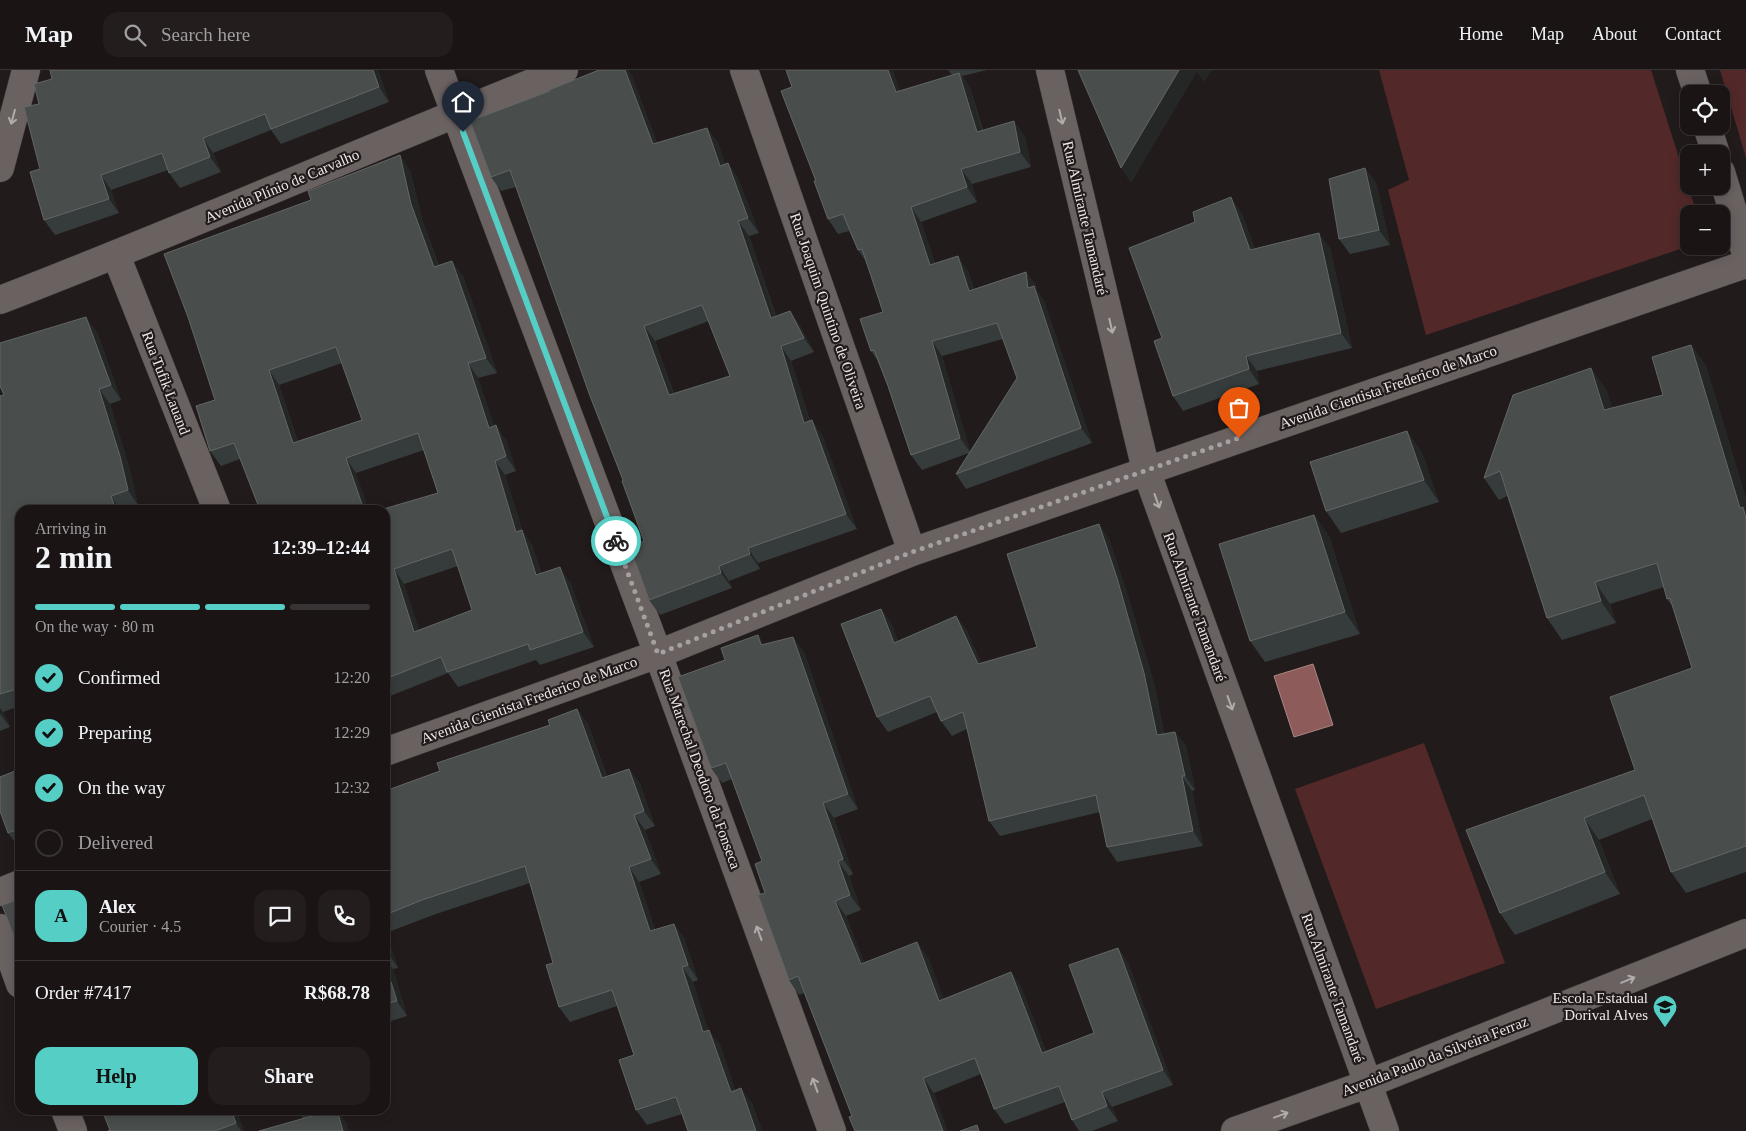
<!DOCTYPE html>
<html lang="en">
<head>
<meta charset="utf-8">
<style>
  body { margin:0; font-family:Georgia,serif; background:#231d1d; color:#f1f3f6; height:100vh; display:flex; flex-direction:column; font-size:19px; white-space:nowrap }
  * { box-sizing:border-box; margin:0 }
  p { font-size:16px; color:#9f9ea0 }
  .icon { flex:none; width:28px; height:28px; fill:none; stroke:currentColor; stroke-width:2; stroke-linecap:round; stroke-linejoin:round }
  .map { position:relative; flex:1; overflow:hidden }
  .side { position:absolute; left:15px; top:435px; width:375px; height:610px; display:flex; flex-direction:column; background:#1a1414; border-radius:15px; box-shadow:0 2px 12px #0003,0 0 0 1px #383334 }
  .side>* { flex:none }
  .tools { position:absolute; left:1680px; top:15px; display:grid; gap:10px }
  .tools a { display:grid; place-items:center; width:50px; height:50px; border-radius:10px; background:#1a1414; box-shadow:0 2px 12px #0003,0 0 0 1px #383334; font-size:25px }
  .pin { position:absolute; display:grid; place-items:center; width:42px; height:42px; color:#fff; margin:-51px -21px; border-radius:50% 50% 50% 0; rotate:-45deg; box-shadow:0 0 5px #0007 }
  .pin .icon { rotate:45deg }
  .courier { position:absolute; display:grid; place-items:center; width:50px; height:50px; margin:-25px; border:4px solid #55cec5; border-radius:50%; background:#fff; color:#222; box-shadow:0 1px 6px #0007 }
  .head em { font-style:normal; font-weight:700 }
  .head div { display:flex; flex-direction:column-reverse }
  .head { display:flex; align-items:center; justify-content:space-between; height:85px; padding:0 20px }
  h1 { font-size:32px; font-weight:700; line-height:38px }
  .bar { display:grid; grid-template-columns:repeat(4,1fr); gap:8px 5px; align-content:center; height:60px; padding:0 20px }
  .bar i { height:6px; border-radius:4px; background:#383334 }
  .bar .selected { background:#55cec5 }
  .bar p { grid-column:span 4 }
  .line { display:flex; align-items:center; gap:12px; padding:0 20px; border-top:1px solid #383334 }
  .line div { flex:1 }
  .round { display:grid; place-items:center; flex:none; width:52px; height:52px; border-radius:15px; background:#231d1d }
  ol { padding:0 20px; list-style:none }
  li { display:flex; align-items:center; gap:15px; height:55px }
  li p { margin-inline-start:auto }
  li .icon { padding:5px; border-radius:50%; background:#55cec5; color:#111; stroke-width:4 }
  li:last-child { color:#9f9ea0 }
  li i { width:28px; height:28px; border:2px solid #383334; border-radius:50% }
  .button { display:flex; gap:10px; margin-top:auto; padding:10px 20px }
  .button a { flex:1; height:58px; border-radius:15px; background:#55cec5; color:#111; font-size:20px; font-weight:700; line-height:58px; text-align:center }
  .button a+a { background:#231d1d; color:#f1f3f6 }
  header { display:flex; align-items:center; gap:30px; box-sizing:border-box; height:70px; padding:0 25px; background:#1a1414; border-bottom:1px solid #383334 }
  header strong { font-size:24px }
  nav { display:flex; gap:28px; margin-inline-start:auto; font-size:18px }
  .search { width:350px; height:45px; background:#231d1d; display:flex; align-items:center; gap:12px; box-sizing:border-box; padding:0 18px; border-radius:15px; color:#9f9ea0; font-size:19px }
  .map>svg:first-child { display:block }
  .green { fill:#522928 }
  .water { fill:#8d5b59; stroke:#aa8584 }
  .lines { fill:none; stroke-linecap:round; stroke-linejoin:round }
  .minor-casing { stroke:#3d3838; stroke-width:29 }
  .minor { stroke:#6a6161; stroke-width:28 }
  .wall { fill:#353c3b; fill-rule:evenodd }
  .shaded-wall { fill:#252726 }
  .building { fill:#494e4d; stroke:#626666; fill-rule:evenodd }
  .oneway { stroke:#b2abab }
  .done { stroke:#a6a0a0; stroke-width:5; stroke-dasharray:0 9 }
  .route { stroke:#55cec5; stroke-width:6 }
  .labels { text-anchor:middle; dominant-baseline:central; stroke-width:4.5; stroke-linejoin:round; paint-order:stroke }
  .street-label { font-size:15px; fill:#ede7e7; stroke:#221b1b }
  .poi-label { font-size:15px; fill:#ede7e7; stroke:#221b1b; text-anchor:end }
</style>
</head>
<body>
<header>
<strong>Map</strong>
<div class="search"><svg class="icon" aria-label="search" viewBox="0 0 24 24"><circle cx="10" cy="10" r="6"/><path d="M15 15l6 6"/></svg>Search here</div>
<nav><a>Home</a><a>Map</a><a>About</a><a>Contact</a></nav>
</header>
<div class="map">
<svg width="1746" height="1061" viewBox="0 0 1746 1061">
  <rect width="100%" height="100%" fill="#221b1b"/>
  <path class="green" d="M1379,0H1651L1697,144H1689V176L1426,265L1388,120L1409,110Z
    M1720,0H1746V88Z
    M1424,673L1505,893L1376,939L1295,719Z"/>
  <path class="water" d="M1313,594L1333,655L1294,667L1274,606Z"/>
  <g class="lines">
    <defs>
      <path id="minor" d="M439,0L658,584L832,1061
        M744,0L912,482
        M1050,0L1146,400L1385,1061
        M1690,0L1698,24
        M1707,56L1716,84
        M0,98L26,0
        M1721,102L1746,184
        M116,185L217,440
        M0,230C190,157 375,75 564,0
        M385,682L658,584L912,482L1746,194
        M0,822L20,814
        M0,858L20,914
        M65,1040L73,1061
        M1235,1061L1367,1014L1746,863"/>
    </defs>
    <use href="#minor" class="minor-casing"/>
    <use href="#minor" class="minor"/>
  </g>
  <path class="wall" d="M378,0L389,32L281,74L271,60L213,83L221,102L180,118L169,103L168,100L111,120L119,143L55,165L44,150L30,102Z
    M599,0H628L632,6L657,73L707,58L718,73L725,94L728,93L738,108L759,163L749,166L776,246L790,241L800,256L814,282L791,291L810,351L822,365L857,459L758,493L760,499L729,511L732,518L660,545L649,530L644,471L623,410L516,117L501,121L491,107L550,21ZM709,251L730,306L674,324L655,271Z
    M948,0H987L962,6L970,18L983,60L1025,66L1031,97L972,114L977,132L921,152L935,193L968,201L974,219L1026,202L1037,217V221L1044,231L1092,373L966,419L956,404L969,383L922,400L911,385L888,316L878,291L871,281L883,242L867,193L858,180L849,161L838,164L828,149L816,111L900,21L952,5ZM1003,269L1017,308L970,381L942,286Z
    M1365,98L1376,113L1390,175L1350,184L1339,169Z
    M410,100L422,149L439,196L463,206L497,303L478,308L494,356L506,370L516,401L505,405L522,460L532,475L541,503L570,512L594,577L540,595L536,590L458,617L448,603L385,628V440L438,423L424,380L356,403L240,389L221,396L210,381L215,330ZM342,293L362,350L298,372L279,315ZM458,496L472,540L419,560L404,514Z
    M1241,142L1255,179L1330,178L1352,278L1257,301L1259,314L1183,341L1173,326L1162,268Z
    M97,262L121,330L110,334L130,401L138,435L124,440H20V636L3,642L10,657L0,661V326L4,325Z
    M1691,275L1706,296L1746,429V802L1686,823L1671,802L1652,749L1599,770L1620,824L1515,865L1500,843L1466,760L1635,700L1692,598L1672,536L1667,529L1664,517L1610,534L1616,553L1562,570L1547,548L1507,426L1499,430L1484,408L1606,319L1612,338L1663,325Z
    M1407,361L1422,383L1439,432L1341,463L1326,441Z
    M1314,445L1329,466L1360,564L1265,592L1250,571Z
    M1109,469L1127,523L1155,617L1164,664L1175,662L1186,676L1195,720L1192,721L1203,776L1117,792L1107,777L1100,742L1000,766L989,751L967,659L952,666L941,651L937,642L888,662L877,647L881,539L891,553L898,571L956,546L967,561L981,593L1037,577Z
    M758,565L764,574L804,582L858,739L834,748L853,804L849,806L861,840L846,846L864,892L928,887L943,929L1011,902L1021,917L1046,981L1094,963L1118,878L1128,893L1173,1015L1112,1037L1118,1051L1092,1061H1079L1072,1050L1065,1032L1005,1054L994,1039L981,1004L934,1023L852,1046L804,923L799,925L789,910L765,823L762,791L732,709L722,713L711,698Z
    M577,639L588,654L607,707L629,699L640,714L655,756L645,760L661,804L639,812L655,860L674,854L684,868L698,910L693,912L708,960L720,975L735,1020L752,1033L762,1061H688L682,1044L647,1055L636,1040L634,985L617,936L570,952L559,937L553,893L530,813L433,845L386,863L398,898L393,899L407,946L385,953V711L388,715L390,719L440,701L550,655Z
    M20,699V777L19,778L8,763Z
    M102,1040H236L244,1061H108L110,1060Z
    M297,1040H323L303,1048Z"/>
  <path class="shaded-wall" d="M373,0H378L389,32L379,17Z
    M625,0H628L632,6L663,89L653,74Z
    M888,0H893L906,37L896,22Z
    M1179,0H1212L1204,12L1197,2L1131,113L1121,98Z
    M959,3L970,18L987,77L977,62Z
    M1014,51L1025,66L1031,97L1020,82Z
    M707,58L718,73L731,111L720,96Z
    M203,68L213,83L221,102L210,87Z
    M400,85L410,100L422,149L444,212L434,197L411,134Z
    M728,93L738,108L759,163L748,148Z
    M1365,98L1376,113L1390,175L1379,160Z
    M961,99L972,114L977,132L967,117Z
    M101,105L111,120L119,143L109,129Z
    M1231,127L1241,142L1261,195L1250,180Z
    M911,137L921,152L941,210L930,195Z
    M738,151L749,166L781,263L771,248Z
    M1319,163L1330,178L1352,278L1341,263Z
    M958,186L968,201L979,236L969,221Z
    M452,191L463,206L497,303L486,288Z
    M1026,202L1037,217V221L1044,231L1092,373L1081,358L1028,218Z
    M790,241L800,256L814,282L804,268Z
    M86,247L97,262L121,330L111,315Z
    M644,256L655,271L679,340L669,325Z
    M932,271L942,286L971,383L960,368Z
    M1691,275L1706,296L1746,429V448L1740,438Z
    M781,276L791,291L815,368L804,353Z
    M1246,286L1257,301L1259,314L1249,299Z
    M468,293L478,308L500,372L489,358Z
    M1591,298L1606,319L1619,361L1604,340Z
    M269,300L279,315L303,388L293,373Z
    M99,319L110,334L130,401L138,435L128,420Z
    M812,350L822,365L857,459L846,444Z
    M496,355L506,370L516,401L506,386Z
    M1407,361L1422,383L1439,432L1424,410Z
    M346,388L356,403L369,440H364Z
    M495,391L505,405L527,477L516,462Z
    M111,426L120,440H116Z
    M1314,445L1329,466L1360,564L1345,542Z
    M1099,454L1109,469L1127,523L1155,617L1167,680L1157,665Z
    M522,460L532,475L546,520L536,505Z
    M748,478L758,493L760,499L750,484Z
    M719,496L729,511L732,518L721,503Z
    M560,497L570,512L594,577L583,562Z
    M394,499L404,514L425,576L414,562Z
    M1595,512L1610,534L1616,553L1601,531Z
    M881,539L891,553L905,588L894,573Z
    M956,546L967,561L988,609L978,594Z
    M758,565L768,580L761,575Z
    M793,567L804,582L858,739L848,724Z
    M0,638L3,642L10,657L0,644Z
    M577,639L588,654L612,723L602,708Z
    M1175,662L1186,676L1195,720L1185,706Z
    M629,699L640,714L655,756L644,741Z
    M1182,706L1192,721L1203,776L1193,761Z
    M385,711L388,715L395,736L385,721Z
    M823,733L834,748L853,804L843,789Z
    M634,745L645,760L661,804L651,789Z
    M1584,748L1599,770L1620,824L1605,802Z
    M838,791L849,806L861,840L850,825Z
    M629,797L639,812L660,876L650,861Z
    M835,831L846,846L871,909L861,894Z
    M674,854L684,868L698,910L688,895Z
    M385,862L386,863L398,898L388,883L385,876Z
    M917,872L928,887L950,945L939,931Z
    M1118,878L1128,893L1173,1015L1163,1000Z
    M385,888L393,899L407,946L397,931L385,893Z
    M682,897L693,912L714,977L703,962Z
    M1011,902L1021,917L1053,998L1042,983Z
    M709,960L720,975L741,1037L731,1022Z
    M923,1008L934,1023L948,1061H943Z
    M741,1018L752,1033L762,1061H756Z
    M1102,1022L1112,1037L1118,1051L1107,1036Z
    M231,1040H236L244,1061H241L236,1053Z
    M338,1040L347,1054L349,1061H343Z"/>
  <path class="building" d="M50,0H373L379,17L271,59L265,44L203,68L210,87L169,103L162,83L101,105L109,129L44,150L30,102L40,99L24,37L39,34L34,14L52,9Z
    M599,0H625L653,74L707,58L720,96L728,93L748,148L738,151L771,248L790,241L804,268L781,276L804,353L812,350L846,444L748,478L750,484L719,496L721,503L649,530L630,477L644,471L622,411L623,410L590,326L510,100L491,107L470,51L550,21L549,20ZM702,235L730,306L669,325L644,256Z
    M786,0H888L896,22L959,3L977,62L1014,51L1020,82L961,99L967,117L911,137L930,195L958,186L969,221L1026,202L1028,218L1034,216L1081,358L956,404L1017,308L997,253L932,271L960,368L911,385L888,316L874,280L871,281L860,249L883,242L862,179L858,180L843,144L828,149L814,111H816L781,21L792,17Z
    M1078,0H1179L1121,98Z
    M400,85L411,134L434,197L452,191L486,288L468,293L489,358L496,355L506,386L495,391L516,462L522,460L536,505L560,497L583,562L530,580L528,574L447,602L441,587L385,609V440H380L438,423L418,363L346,388L364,440H260L234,373L210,381L196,336L215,330L188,247L164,184L311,130L308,121ZM336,277L362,350L293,373L269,300ZM452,479L472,540L414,562L394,499Z
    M1365,98L1379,160L1339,169L1329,109Z
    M1231,127L1250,180L1319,163L1341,263L1246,286L1249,299L1173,326L1154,271L1162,268L1129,178L1195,152L1193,142Z
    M86,247L111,315L99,319L120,386L128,420L111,426L116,440H20V618L0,624V326L4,325L0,316V273Z
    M1691,275L1740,438L1743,437L1746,448V776L1671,802L1644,725L1584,748L1605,802L1500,843L1466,760L1635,700L1610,627L1692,598L1670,528L1667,529L1657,493L1595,512L1601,531L1547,548L1500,401L1484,408L1513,325L1591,298L1604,340L1663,325L1652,287Z
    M1407,361L1424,410L1326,441L1310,392Z
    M1314,445L1345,542L1250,571L1219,474Z
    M1099,454L1117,508L1144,603L1157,665L1175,662L1185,706H1182L1193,761L1107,777L1096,725L989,751L963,642L941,651L930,626L877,647L841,554L881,539L894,573L956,546L978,594L1037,577L1007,484Z
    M758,565L761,575L793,567L848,724L823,733L843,789L838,791L850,825L835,831L861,894L917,872L939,931L1011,902L1042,983L1094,963L1069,895L1118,878L1163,1000L1102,1022L1107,1036L1072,1050L1059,1016L994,1039L975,988L923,1008L943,1061H855L849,1047L852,1046L798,906L789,910L758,825L765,823L755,794L762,791L726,693L711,698L678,607L725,590L721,578Z
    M577,639L602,708L629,699L644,741L634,745L651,789L629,797L650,861L674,854L688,895L682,897L703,962L709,960L731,1022L741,1018L756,1061H688L676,1027L636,1040L619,990L634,985L612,920L559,937L546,895L553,893L525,796L422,830L385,845V721L440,701L437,693L550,655L548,650Z
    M20,699V758L8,763L0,741V707Z
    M20,829V882L2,835Z
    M385,876L388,883L385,884Z
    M385,893L397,931L385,934Z
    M102,1040H231L236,1053L215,1061H108L110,1060Z
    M333,1040H337L343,1061H259Z
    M977,1055L979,1061H960Z"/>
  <defs><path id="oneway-shaft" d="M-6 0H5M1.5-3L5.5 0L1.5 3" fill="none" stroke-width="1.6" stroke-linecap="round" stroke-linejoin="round" transform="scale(1.25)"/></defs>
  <g class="oneway">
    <use href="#oneway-shaft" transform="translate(13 47) rotate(105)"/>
    <use href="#oneway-shaft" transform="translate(1061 47) rotate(77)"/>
    <use href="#oneway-shaft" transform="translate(1111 256) rotate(77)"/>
    <use href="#oneway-shaft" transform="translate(1157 431) rotate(70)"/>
    <use href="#oneway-shaft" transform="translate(1230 633) rotate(70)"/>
    <use href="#oneway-shaft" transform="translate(759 863) rotate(-110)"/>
    <use href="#oneway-shaft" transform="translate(1628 910) rotate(-22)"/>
    <use href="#oneway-shaft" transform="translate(815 1015) rotate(-110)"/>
    <use href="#oneway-shaft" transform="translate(1281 1045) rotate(-20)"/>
  </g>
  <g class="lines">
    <path class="done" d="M616,471L658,584L912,482L1239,368"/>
    <path class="route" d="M463,62L616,471"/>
  </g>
  <defs>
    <symbol id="school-pin" viewBox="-11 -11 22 30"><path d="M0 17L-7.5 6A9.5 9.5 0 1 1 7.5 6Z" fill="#55cec5" stroke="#221b1b"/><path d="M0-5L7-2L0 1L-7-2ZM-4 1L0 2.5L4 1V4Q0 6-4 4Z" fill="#111"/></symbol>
  </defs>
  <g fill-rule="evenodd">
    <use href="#school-pin" x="1651" y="923" width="28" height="38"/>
  </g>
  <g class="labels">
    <g class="street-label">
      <text transform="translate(282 116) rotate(-23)">Avenida Plínio de Carvalho</text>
      <text transform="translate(1085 148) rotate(77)">Rua Almirante Tamandaré</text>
      <text transform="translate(828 241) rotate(71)">Rua Joaquim Quintino de Oliveira</text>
      <text transform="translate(166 313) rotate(69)">Rua Tufik Lauand</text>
      <text transform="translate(1388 317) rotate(-19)">Avenida Cientista Frederico de Marco</text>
      <text transform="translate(1195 537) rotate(70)">Rua Almirante Tamandaré</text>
      <text transform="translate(529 630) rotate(-20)">Avenida Cientista Frederico de Marco</text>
      <text transform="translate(700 699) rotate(70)">Rua Marechal Deodoro da Fonseca</text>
      <text transform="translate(1333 918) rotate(70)">Rua Almirante Tamandaré</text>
      <text transform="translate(1435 986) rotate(-21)">Avenida Paulo da Silveira Ferraz</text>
    </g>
    <g class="poi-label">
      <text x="1648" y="928">Escola Estadual<tspan x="1648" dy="17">Dorival Alves</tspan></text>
    </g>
  </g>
</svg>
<div class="tools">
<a><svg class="icon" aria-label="locate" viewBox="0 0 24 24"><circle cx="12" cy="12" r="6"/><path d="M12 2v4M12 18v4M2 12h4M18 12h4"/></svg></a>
<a>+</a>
<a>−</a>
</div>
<div class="pin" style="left:1239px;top:368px;background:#ea580c"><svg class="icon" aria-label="bag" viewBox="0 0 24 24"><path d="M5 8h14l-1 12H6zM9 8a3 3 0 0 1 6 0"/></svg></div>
<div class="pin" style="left:463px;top:62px;background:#1f2937"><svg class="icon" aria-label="home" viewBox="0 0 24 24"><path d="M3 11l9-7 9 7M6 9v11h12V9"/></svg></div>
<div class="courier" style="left:616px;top:471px"><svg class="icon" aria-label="bike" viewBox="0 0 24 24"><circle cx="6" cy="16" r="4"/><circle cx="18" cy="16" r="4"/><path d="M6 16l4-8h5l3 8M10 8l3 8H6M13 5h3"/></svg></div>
<section class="side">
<div class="head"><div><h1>2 min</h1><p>Arriving in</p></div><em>12:39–12:44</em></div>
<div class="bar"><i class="selected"></i><i class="selected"></i><i class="selected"></i><i></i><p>On the way · 80 m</p></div>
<ol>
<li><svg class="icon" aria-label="check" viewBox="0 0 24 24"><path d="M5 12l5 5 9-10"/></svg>Confirmed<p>12:20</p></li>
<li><svg class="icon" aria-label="check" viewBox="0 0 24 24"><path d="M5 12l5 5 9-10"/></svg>Preparing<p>12:29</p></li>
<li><svg class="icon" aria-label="check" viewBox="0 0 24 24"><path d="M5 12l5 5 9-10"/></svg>On the way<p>12:32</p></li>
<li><i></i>Delivered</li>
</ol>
<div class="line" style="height:90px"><b class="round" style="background:#55cec5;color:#111">A</b><div><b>Alex</b><p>Courier · 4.5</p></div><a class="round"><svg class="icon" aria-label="chat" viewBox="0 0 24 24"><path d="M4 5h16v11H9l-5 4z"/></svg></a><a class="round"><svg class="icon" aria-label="phone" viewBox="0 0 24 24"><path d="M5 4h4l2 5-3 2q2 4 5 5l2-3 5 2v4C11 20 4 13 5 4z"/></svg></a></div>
<div class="line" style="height:65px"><div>Order #7417</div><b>R$68.78</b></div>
<div class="button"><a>Help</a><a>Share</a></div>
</section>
</div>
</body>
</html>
